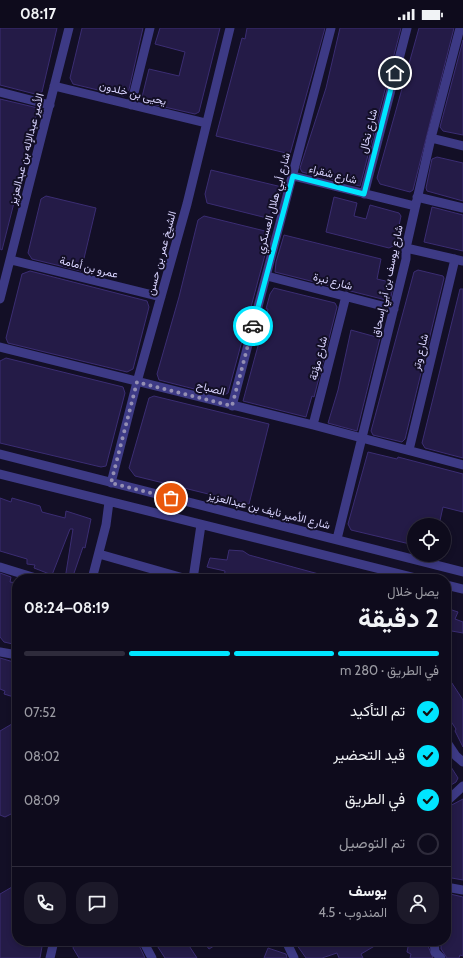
<!DOCTYPE html>
<html lang="ar">
<head>
<meta charset="utf-8">
<style>
  body { margin:0; font-family:Cabin,Vazirmatn,sans-serif; background:#1c1929; color:#f1f3f6; direction:rtl; height:100vh; display:flex; flex-direction:column; font-size:15px; white-space:nowrap }
  * { box-sizing:border-box; margin:0 }
  p { font-size:13px; color:#9b9ba3 }
  .icon { flex:none; width:22px; height:22px; fill:none; stroke:currentColor; stroke-width:2; stroke-linecap:round; stroke-linejoin:round }
  .map { position:relative; flex:1; overflow:hidden; direction:ltr }
  .panel { position:absolute; left:12px; top:546px; width:439px; height:372px; display:flex; flex-direction:column; background:#0e0b1c; border-radius:16px; box-shadow:0 2px 6px #0003,0 0 0 1px #2e2b3b; direction:rtl }
  .panel>* { flex:none }
  .controls { position:absolute; left:407px; top:490px; display:grid; gap:8px }
  .controls a { display:grid; place-items:center; width:44px; height:44px; border-radius:50%; background:#0e0b1c; box-shadow:0 2px 6px #0003,0 0 0 1px #2e2b3b; font-size:20px }
  .pin { position:absolute; display:grid; place-items:center; width:34px; height:34px; color:#fff; margin:-17px; border:2px solid #fff; border-radius:50%; box-shadow:0 1px 4px #0007 }
  .courier { position:absolute; display:grid; place-items:center; width:40px; height:40px; margin:-20px; border:3px solid #00e5ff; border-radius:50%; background:#fff; color:#222; box-shadow:0 1px 5px #0007 }
  .overview em { font-style:normal; font-weight:700 }
  .overview div { display:flex; flex-direction:column-reverse }
  .overview { display:flex; align-items:center; justify-content:space-between; height:68px; padding:0 12px }
  h1 { font-size:26px; font-weight:700; line-height:30px }
  .bar { display:grid; grid-template-columns:repeat(4,1fr); gap:6px 4px; align-content:center; height:48px; padding:0 12px }
  .bar i { height:5px; border-radius:3px; background:#2e2b3b }
  .bar .selected { background:#00e5ff }
  .bar p { grid-column:span 4 }
  .line { display:flex; align-items:center; gap:10px; padding:0 12px; border-top:1px solid #2e2b3b }
  .line div { flex:1 }
  .round { display:grid; place-items:center; flex:none; width:42px; height:42px; border-radius:16px; background:#1c1929 }
  ol { padding:0 12px; list-style:none }
  li { display:flex; align-items:center; gap:12px; height:44px }
  li p { margin-inline-start:auto }
  li .icon { padding:4px; border-radius:50%; background:#00e5ff; color:#111; stroke-width:4 }
  li:last-child { color:#9b9ba3 }
  li i { width:22px; height:22px; border:2px solid #2e2b3b; border-radius:50% }
  .status { display:flex; justify-content:space-between; align-items:center; height:28px; padding:0 20px; background:#0e0b1c; direction:ltr }
  .status svg { height:11px; fill:currentColor }
  .map>svg:first-child { display:block }
  .building { fill:#241b47; stroke:#3b2d73 }
  .lines { fill:none; stroke-linecap:round; stroke-linejoin:round }
  .minor { stroke:#3d3a85; stroke-width:9 }
  .done { stroke:#948fb3; stroke-width:4; stroke-dasharray:0 7.2 }
  .route { stroke:#00e5ff; stroke-width:5 }
  .labels { text-anchor:middle; dominant-baseline:central; stroke-width:4; stroke-linejoin:round; paint-order:stroke }
  .street-label { font-size:11px; fill:#d9d4ff; stroke:#130f26 }
</style>
</head>
<body>
<div class="status"><b>08:17</b><svg viewBox="0 0 49 12"><path d="M0 12V9h3v3zM5 12V6h3v6zM10 12V3h3v9zM15 12V0h3v12zM26 1h20v11H26zM47 4h2v5h-2z"/></svg></div>
<div class="map">
<svg width="463" height="930" viewBox="0 0 463 930">
  <rect width="100%" height="100%" fill="#130f26"/>
  <path class="building" d="M0,0H57L42,64L35,66L0,57Z
    M82,0H143L128,66L123,68L73,56L70,50Z
    M160,0H220L199,84L195,86L143,74L142,69L149,41L179,48L185,24L155,16Z
    M247,0H325L290,126L216,108L242,10L245,11Z
    M340,0H401L360,158L302,144L300,140L326,60Z
    M419,0H454L413,162L410,164L380,156L377,150Z
    M463,12V107L443,103L440,99Z
    M0,71L38,80L2,222L0,221Z
    M437,129L463,135V173L427,163L426,160L432,131Z
    M211,142L282,159L275,188L271,191L207,175L205,166Z
    M46,168L96,180L81,243L32,231L28,225L41,171Z
    M334,169L357,175L354,188L366,191L370,177L399,185L401,188L395,217L389,220L326,204Z
    M432,179L463,187V223L424,214Z
    M204,188L269,204L270,208L228,365L222,368L159,352L157,346L179,269L198,192Z
    M284,207L381,231L377,251L394,255L390,273L275,244L276,234Z
    M418,242L443,248L444,250L405,411L402,414L373,407L371,403L414,244Z
    M30,243L147,273L149,279L133,341L127,344L8,315L6,310L22,246Z
    M274,260L335,275L337,279L314,369L312,368L306,389L243,373L268,281H266L270,266Z
    M460,261H463V430L425,420L422,415Z
    M351,302L380,310L357,403L328,395L338,362Z
    M6,330L123,359L125,365L106,438L101,439L0,415V333Z
    M154,368L269,396L249,476L135,448L129,440L149,370Z
    M368,424L397,431L398,429L463,446V484L443,479L439,497H414V517L351,502L348,496Z
    M0,470L11,474L12,470L40,478L42,484L65,490L66,483L91,491L85,520L83,519L72,551H65L73,501H70L52,547L34,540L35,537L27,536V531L0,523Z
    M229,522L243,523L249,527L326,548L325,551H255L242,548L241,551H224L225,543L207,539L210,530L227,532Z
    M0,545L11,549L10,554L17,555V617L4,614L0,609Z
    M446,580L458,584L455,591L463,594V605L446,602Z
    M0,630L17,635V670L4,666L5,663L0,661Z
    M446,646L463,672V719L455,703L456,701L446,686Z
    M17,693V783L5,789L0,787V703Z
    M446,731L458,750L456,754L446,760Z
    M463,771V852L446,849V780Z
    M12,859L17,860V913H43L40,930H0V866Z
    M446,865L463,869V928L460,927L459,930H447L441,921V913H446Z
    M75,913H137L145,930H79L73,920Z
    M154,913H186L197,930H165Z
    M203,913H222L209,921Z
    M294,913H383L361,926L363,930H339L337,925L322,930H306Z
    M416,913H426L433,930H410L411,926L407,924L409,914L415,915Z
    M268,920L286,926L287,930H264Z"/>
  <g class="lines">
    <path class="minor" d="M54,58L206,95
      M0,64L50,77
      M131,77L150,0
      M431,110L463,118
      M293,148L415,178
      M364,166L407,0
      M417,169L463,180
      M406,220L463,233
      M11,232L161,269
      M267,248L394,281
      M0,271L69,0
      M0,319L313,397L463,437
      M232,378L331,0
      M313,397L346,268
      M409,422L455,231
      M0,426L463,544
      M0,446L420,551
      M111,455L137,354L187,176L230,0
      M337,511L406,231V220L431,110L460,0
      M99,526L187,551
      M0,539L39,551
      M92,551L106,497L109,474
      M193,551L201,497
      M446,557L463,561
      M0,624L17,627
      M446,713L456,728L463,734
      M446,774L463,758
      M446,859L463,862
      M143,913L152,930
      M286,913L294,930
      M434,913L435,924L441,930
      M50,930L54,913"/>
  </g>
  <g class="lines">
    <path class="done" d="M171,470L111,455L137,354L232,378L253,298"/>
    <path class="route" d="M253,298L293,148L364,166L395,45"/>
  </g>
  <g class="labels">
    <g class="street-label">
      <text transform="translate(133 65) rotate(14)">يحيى بن خلدون</text>
      <text transform="translate(368 103) rotate(-76)">شارع نخال</text>
      <text transform="translate(26 121) rotate(-76)">الأمير عبدالإله بن عبدالعزيز</text>
      <text transform="translate(333 146) rotate(14)">شارع شقراء</text>
      <text transform="translate(273 175) rotate(-75)">شارع أبي هلال العسكري</text>
      <text transform="translate(161 225) rotate(-75)">الشيخ عمر بن حسن</text>
      <text transform="translate(89 239) rotate(14)">عمرو بن أمامة</text>
      <text transform="translate(333 253) rotate(14)">شارع نبرة</text>
      <text transform="translate(387 253) rotate(-78)">شارع يوسف بن أبي إسحاق</text>
      <text transform="translate(420 324) rotate(-76)">شارع وتر</text>
      <text transform="translate(318 330) rotate(-76)">شارع مؤتة</text>
      <text transform="translate(211 360) rotate(14)">الصباح</text>
      <text transform="translate(269 482) rotate(14)">شارع الأمير نايف بن عبدالعزيز</text>
    </g>
  </g>
</svg>
<div class="controls">
<a><svg class="icon" aria-label="locate" viewBox="0 0 24 24"><circle cx="12" cy="12" r="6"/><path d="M12 2v4M12 18v4M2 12h4M18 12h4"/></svg></a>
</div>
<div class="pin" style="left:171px;top:470px;background:#ea580c"><svg class="icon" aria-label="bag" viewBox="0 0 24 24"><path d="M5 8h14l-1 12H6zM9 8a3 3 0 0 1 6 0"/></svg></div>
<div class="pin" style="left:395px;top:45px;background:#1f2937"><svg class="icon" aria-label="home" viewBox="0 0 24 24"><path d="M3 11l9-7 9 7M6 9v11h12V9"/></svg></div>
<div class="courier" style="left:253px;top:298px"><svg class="icon" aria-label="car" viewBox="0 0 24 24"><path d="M5 17H2v-5l4-1 3-4h7l3 4 3 1v5h-3M9 17h6M6 11h13"/><circle cx="7" cy="17" r="2"/><circle cx="17" cy="17" r="2"/></svg></div>
<section class="panel">
<div class="overview"><div><h1>2 دقيقة</h1><p>يصل خلال</p></div><em>08:19–08:24</em></div>
<div class="bar"><i class="selected"></i><i class="selected"></i><i class="selected"></i><i></i><p>في الطريق · 280 m</p></div>
<ol>
<li><svg class="icon" aria-label="check" viewBox="0 0 24 24"><path d="M5 12l5 5 9-10"/></svg>تم التأكيد<p>07:52</p></li>
<li><svg class="icon" aria-label="check" viewBox="0 0 24 24"><path d="M5 12l5 5 9-10"/></svg>قيد التحضير<p>08:02</p></li>
<li><svg class="icon" aria-label="check" viewBox="0 0 24 24"><path d="M5 12l5 5 9-10"/></svg>في الطريق<p>08:09</p></li>
<li><i></i>تم التوصيل</li>
</ol>
<div class="line" style="height:72px"><a class="round"><svg class="icon" aria-label="person" viewBox="0 0 24 24"><circle cx="12" cy="8" r="4"/><path d="M4 21q1-7 8-7t8 7"/></svg></a><div><b>يوسف</b><p>المندوب · 4.5</p></div><a class="round"><svg class="icon" aria-label="chat" viewBox="0 0 24 24"><path d="M4 5h16v11H9l-5 4z"/></svg></a><a class="round"><svg class="icon" aria-label="phone" viewBox="0 0 24 24"><path d="M5 4h4l2 5-3 2q2 4 5 5l2-3 5 2v4C11 20 4 13 5 4z"/></svg></a></div>
</section>
</div>
</body>
</html>
